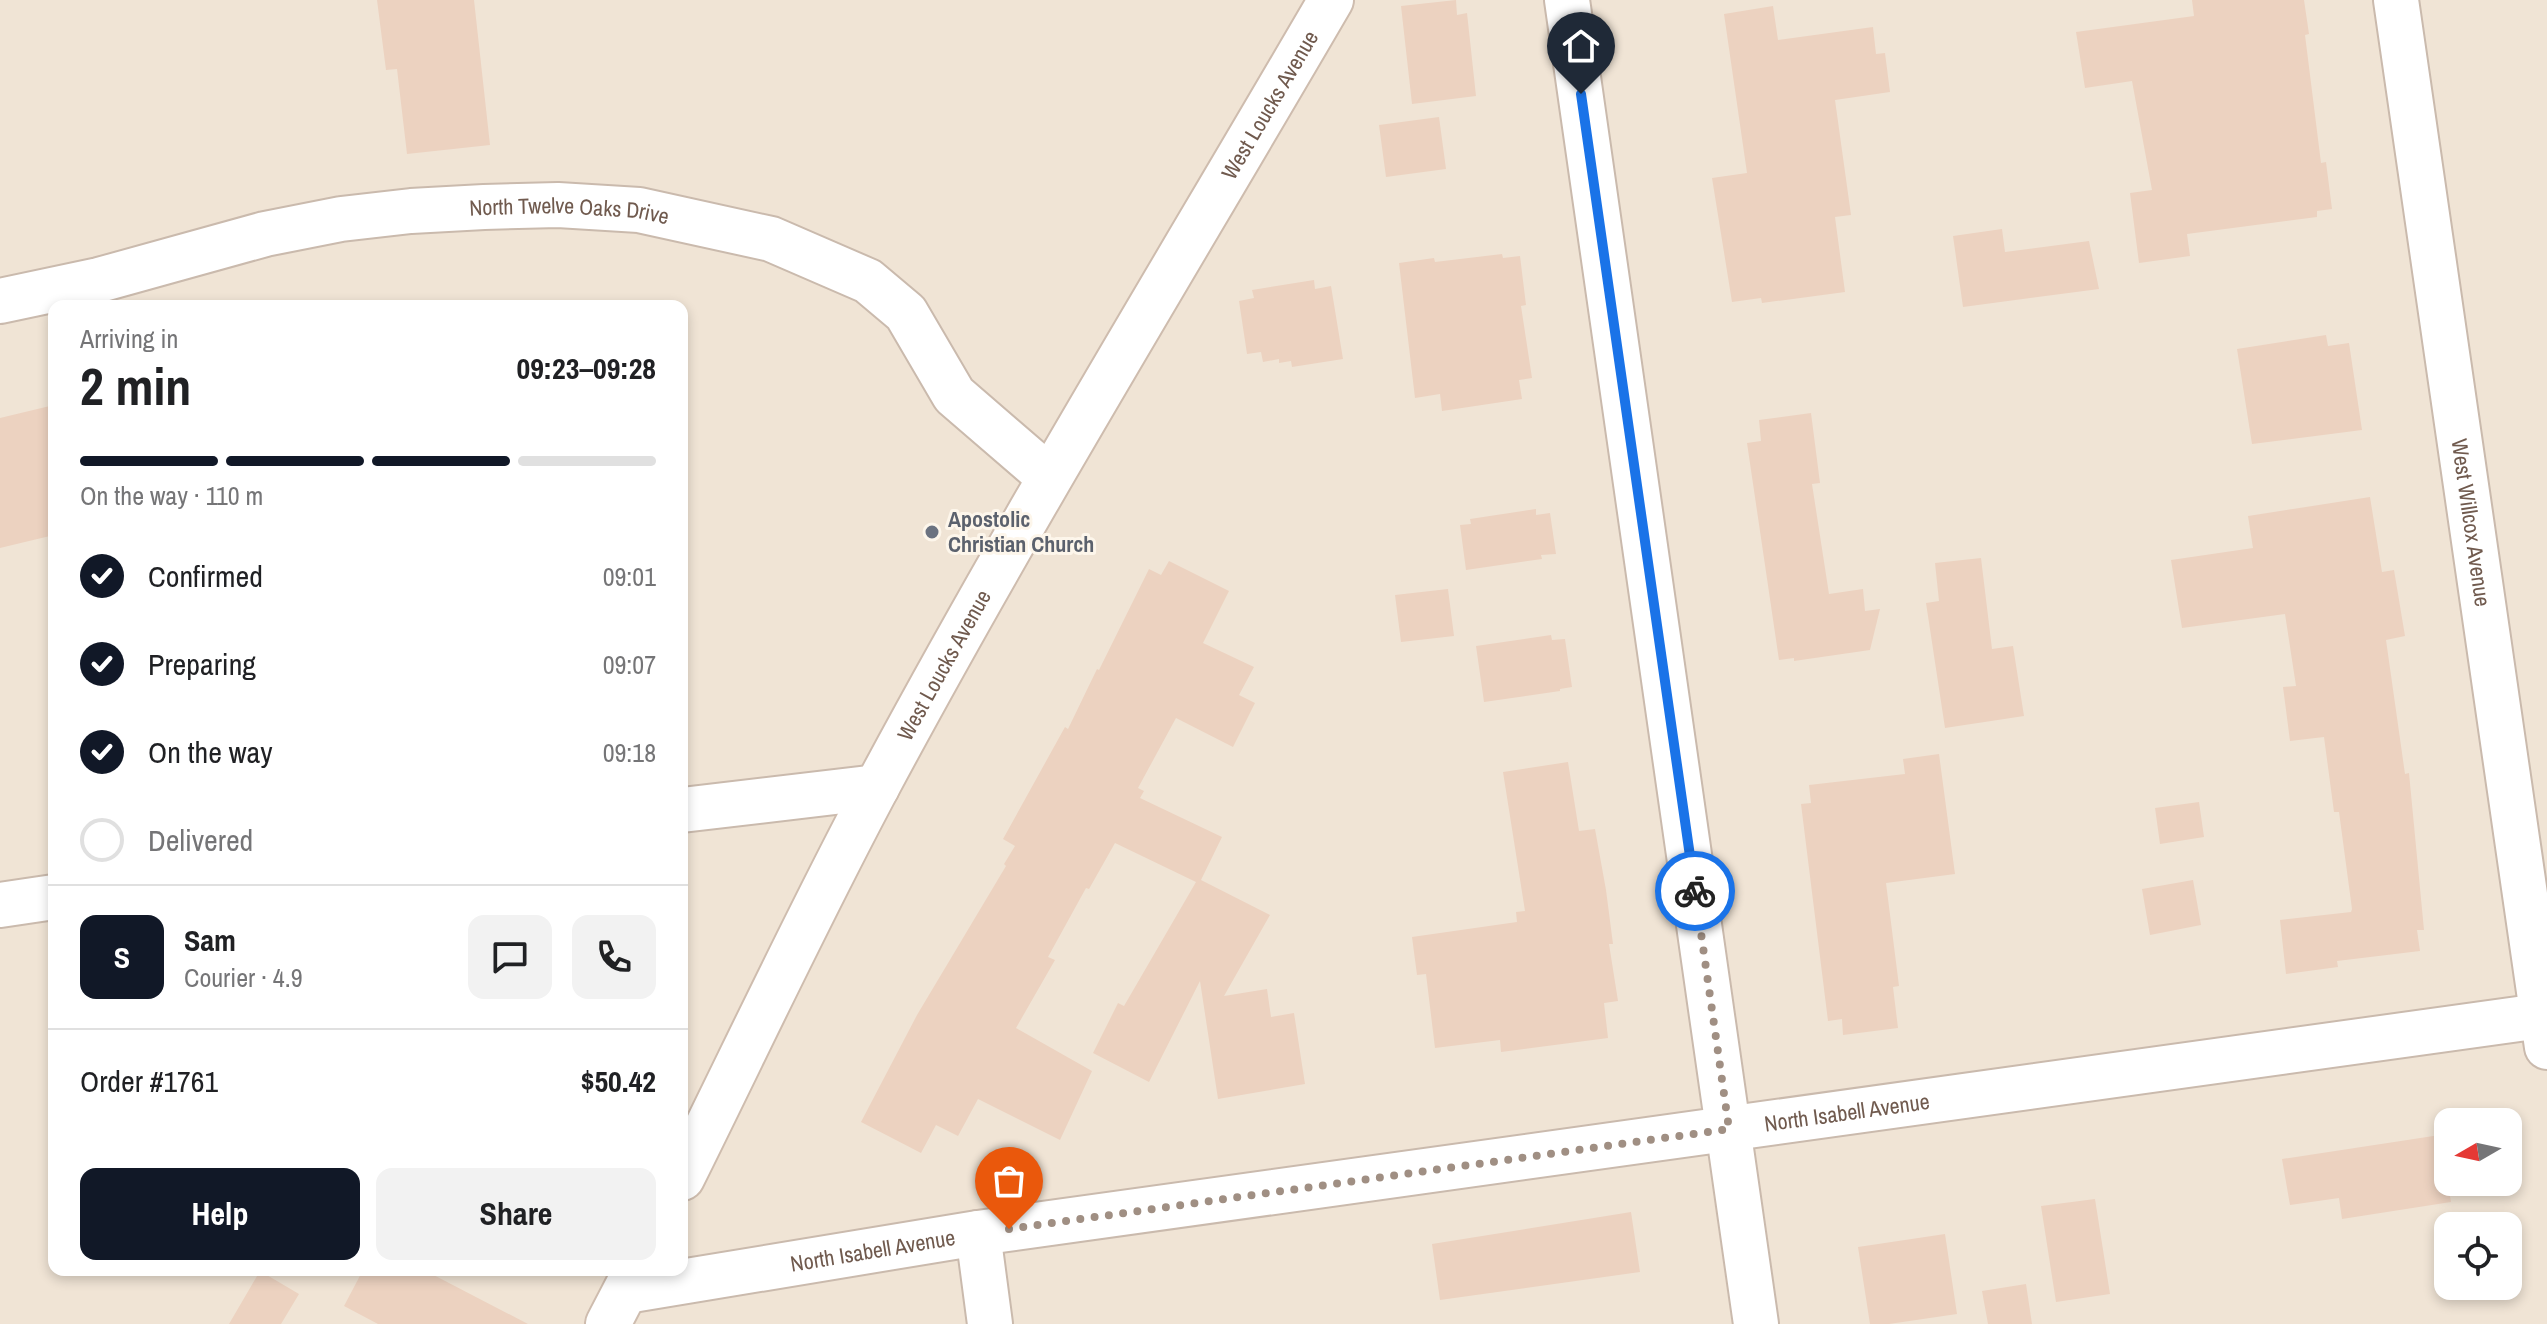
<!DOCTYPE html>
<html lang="en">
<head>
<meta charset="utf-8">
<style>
  body { margin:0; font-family:"Archivo Narrow",sans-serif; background:#f2f2f2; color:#202124; height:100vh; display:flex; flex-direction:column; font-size:30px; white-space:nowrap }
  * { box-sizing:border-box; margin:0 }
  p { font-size:26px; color:#757577 }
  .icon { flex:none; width:44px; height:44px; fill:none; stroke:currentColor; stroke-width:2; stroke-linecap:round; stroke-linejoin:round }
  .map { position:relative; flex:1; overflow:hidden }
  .drawer { position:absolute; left:48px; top:300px; width:640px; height:976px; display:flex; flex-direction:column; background:#fff; border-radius:16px; box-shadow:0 4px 12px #0003 }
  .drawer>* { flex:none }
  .needle { width:52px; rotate:261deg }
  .tools { position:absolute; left:2434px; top:1108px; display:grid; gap:16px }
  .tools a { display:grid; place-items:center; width:88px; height:88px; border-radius:16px; background:#fff; box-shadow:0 4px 12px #0003; font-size:40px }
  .pin { position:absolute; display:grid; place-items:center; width:68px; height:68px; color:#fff; margin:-82px -34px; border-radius:50% 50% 50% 0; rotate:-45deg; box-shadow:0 0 8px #0007 }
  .pin .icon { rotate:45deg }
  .courier { position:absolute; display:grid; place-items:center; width:80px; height:80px; margin:-40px; border:6px solid #1a73e8; border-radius:50%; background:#fff; color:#222; box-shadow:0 2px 10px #0007 }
  .head em { font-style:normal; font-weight:700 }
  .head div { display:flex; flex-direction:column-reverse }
  .head { display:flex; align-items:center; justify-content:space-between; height:136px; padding:0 32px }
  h1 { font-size:52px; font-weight:700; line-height:60px }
  .bar { display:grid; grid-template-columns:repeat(4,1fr); gap:12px 8px; align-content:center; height:96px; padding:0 32px }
  .bar i { height:10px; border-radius:6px; background:#e0e0e0 }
  .bar .selected { background:#111827 }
  .bar p { grid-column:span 4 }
  .line { display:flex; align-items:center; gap:20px; padding:0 32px; border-top:2px solid #e0e0e0 }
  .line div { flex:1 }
  .round { display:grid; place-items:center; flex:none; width:84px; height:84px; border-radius:16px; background:#f2f2f2 }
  ol { padding:0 32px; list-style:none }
  li { display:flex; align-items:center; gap:24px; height:88px }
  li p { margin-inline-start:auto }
  li .icon { padding:8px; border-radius:50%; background:#111827; color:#fff; stroke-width:4 }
  li:last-child { color:#757577 }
  li i { width:44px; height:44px; border:4px solid #e0e0e0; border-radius:50% }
  .primary-button { display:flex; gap:16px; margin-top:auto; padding:16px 32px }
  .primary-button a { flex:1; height:92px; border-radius:16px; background:#111827; color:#fff; font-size:32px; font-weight:700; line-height:92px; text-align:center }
  .primary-button a+a { background:#f2f2f2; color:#202124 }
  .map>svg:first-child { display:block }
  .residential { fill:#f0e4d5; fill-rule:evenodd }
  .building { fill:#ecd2c0 }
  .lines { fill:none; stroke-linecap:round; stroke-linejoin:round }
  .street-casing { stroke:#cabaad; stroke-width:48 }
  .secondary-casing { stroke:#cebcae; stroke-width:48 }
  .street { stroke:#fff; stroke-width:44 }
  .secondary { stroke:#fff; stroke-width:44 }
  .done { stroke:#a08f83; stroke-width:8; stroke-dasharray:0 14.4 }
  .route { stroke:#1a73e8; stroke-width:10 }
  .worship-dot { fill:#6b7280; stroke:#fdf6eb; stroke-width:3 }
  .labels { text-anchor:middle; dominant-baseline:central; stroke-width:6; stroke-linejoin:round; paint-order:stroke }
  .street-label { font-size:22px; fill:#705a4e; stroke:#fdf6eb }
  .worship-label { font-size:22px; font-weight:bold; fill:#5b616d; stroke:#fdf6eb; text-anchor:start }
</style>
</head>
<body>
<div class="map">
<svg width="2547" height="1324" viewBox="0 0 2547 1324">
  <rect width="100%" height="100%" fill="#faf2e6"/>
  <path class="residential" d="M0,0H2547V1324H0ZM54,306H682V1270H54ZM2448,1122H2508V1182H2448ZM2448,1226H2508V1286H2448Z"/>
  <path class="building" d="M377,0H474L490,145L407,154L397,69L386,70Z
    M1456,0L1457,15L1467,13L1476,96L1412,104L1401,6Z
    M2192,0H2304L2309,34L2305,35L2321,163L2326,162L2332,209L2317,211V217L2187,234L2190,256L2139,263L2130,193L2152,190L2132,81L2085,88L2076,32L2194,16Z
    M1773,6L1778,40L1873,27L1876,54L1885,53L1890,92L1835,100L1851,215L1835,217L1845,292L1762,303L1761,298L1732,302L1712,178L1747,173L1724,14Z
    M1439,117L1446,169L1386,177L1379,125Z
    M2002,229L2005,252L2089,241L2099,289L1963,307L1953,236Z
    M1502,254L1503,258L1520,256L1526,305L1521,306L1532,378L1519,380L1522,399L1442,411L1440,394L1415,398L1399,263L1434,258L1435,262Z
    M1314,280L1315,289L1331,286L1343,359L1292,367L1291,361L1279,363V359L1263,362L1261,352L1247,354L1239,301L1254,298L1252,290Z
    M2326,335L2328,346L2349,343L2362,430L2252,444L2237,349Z
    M54,405V535L0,548V418Z
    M1811,413L1820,483L1812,484L1829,594L1863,589L1865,611L1880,609L1870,650L1794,661V658L1779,660L1747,443L1761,441L1759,420Z
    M2370,497L2382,572L2394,570L2405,636L2386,640L2405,774L2409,773L2424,930H2417L2420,951L2337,961L2338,967L2286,974L2280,920L2351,912L2352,909L2339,812H2334L2324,737L2290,741L2283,687L2296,686L2285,614L2182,628L2171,560L2253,548L2248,516Z
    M1536,509V515L1550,513L1556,554L1541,555L1542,559L1466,570L1460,525L1471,524L1470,519Z
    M1981,558L1992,649L2013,646L2024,716L1945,728L1926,603L1939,601L1935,563Z
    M1169,561L1229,591L1203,643L1254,667L1239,695L1255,703L1233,747L1176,718L1138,788L1144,791L1140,798L1222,837L1201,880L1270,915L1224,996L1267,989L1271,1017L1294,1013L1305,1084L1218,1099L1200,981L1149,1082L1093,1053L1118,1003L1124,1006L1196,882L1115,843L1089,889L1086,888L1048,957L1055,960L1016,1028L1092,1071L1060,1140L978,1099L958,1136L936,1125L921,1153L861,1122L917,1015L1006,866L1004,864L1015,846L1003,839L1065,727L1068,729L1097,669L1099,670L1149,569L1161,575Z
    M1448,589L1454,636L1401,642L1395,595Z
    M1551,635L1552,640L1565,639L1572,687L1560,689V691L1484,702L1476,646Z
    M1939,754L1955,874L1886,883L1899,986L1893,987L1898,1028L1843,1035L1842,1019L1828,1021L1801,804L1811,803L1809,785L1905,774L1903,759Z
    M1568,762L1579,831L1595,829L1606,890L1613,944H1609L1618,1001L1604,1003L1608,1038L1501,1052L1500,1040L1435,1048L1426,974L1417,975L1412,937L1517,922L1516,912L1525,911L1503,772Z
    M2199,802L2204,837L2160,844L2155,808Z
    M2193,880L2201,925L2150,935L2142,889Z
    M2440,1135L2451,1202L2342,1219L2339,1198L2290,1205L2282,1159Z
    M2095,1199L2110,1294L2056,1302L2041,1206Z
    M1631,1212L1640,1272L1440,1300L1432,1244Z
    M1945,1234L1957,1314L1889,1324H1870L1858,1247Z
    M363,1270H424L528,1324H378L344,1306Z
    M260,1271L299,1294L281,1324H229Z
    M2026,1284L2032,1324H1988L1982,1291Z"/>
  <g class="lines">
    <defs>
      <g id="street">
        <path d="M1567,0L1756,1324"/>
        <path id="s1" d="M2396,0L2547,1047"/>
        <path id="s2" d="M0,301L99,280L265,234L341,219L411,211L484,207L558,205L639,210L771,239L868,281L906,313L954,395L1049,477"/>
        <path d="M682,810L877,787"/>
        <path d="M0,905L54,897"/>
        <path d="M978,1233L990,1324"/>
        <path id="s3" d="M626,1291L978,1233L2547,1015"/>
      </g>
      <g id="secondary">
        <path id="s4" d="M682,1178C747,1047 809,914 878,785C1021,518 1179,261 1331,0"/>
        <path d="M608,1324L636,1270"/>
      </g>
    </defs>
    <use href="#street" class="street-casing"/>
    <use href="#secondary" class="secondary-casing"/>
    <use href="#street" class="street"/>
    <use href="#secondary" class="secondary"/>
  </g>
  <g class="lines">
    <path class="done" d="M1009,1229L1729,1129L1695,891"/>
    <path class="route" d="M1581,94L1695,891"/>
  </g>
  <circle class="worship-dot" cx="932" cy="532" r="8"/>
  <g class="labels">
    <g class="street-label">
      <text stroke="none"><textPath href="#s4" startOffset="1224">West Loucks Avenue</textPath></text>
      <text stroke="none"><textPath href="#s2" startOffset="580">North Twelve Oaks Drive</textPath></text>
      <text stroke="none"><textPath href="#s1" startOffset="528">West Willcox Avenue</textPath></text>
      <text stroke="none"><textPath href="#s4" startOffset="576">West Loucks Avenue</textPath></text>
      <text stroke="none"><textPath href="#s3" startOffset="1234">North Isabell Avenue</textPath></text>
      <text stroke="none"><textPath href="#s3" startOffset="250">North Isabell Avenue</textPath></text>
    </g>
    <g class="worship-label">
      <text x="948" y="519">Apostolic<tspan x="948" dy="25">Christian Church</tspan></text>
    </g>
  </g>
</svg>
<div class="tools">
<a><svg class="needle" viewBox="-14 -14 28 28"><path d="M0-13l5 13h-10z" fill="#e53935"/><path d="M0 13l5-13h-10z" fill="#757577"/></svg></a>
<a><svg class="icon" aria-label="locate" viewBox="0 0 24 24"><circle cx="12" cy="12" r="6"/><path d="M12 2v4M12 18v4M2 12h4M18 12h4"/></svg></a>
</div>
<div class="pin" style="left:1009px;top:1229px;background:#ea580c"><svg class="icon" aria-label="bag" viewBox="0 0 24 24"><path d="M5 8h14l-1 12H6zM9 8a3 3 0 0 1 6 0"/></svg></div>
<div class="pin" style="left:1581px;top:94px;background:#1f2937"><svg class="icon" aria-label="home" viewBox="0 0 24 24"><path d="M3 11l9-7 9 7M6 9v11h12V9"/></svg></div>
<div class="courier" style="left:1695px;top:891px"><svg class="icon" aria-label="bike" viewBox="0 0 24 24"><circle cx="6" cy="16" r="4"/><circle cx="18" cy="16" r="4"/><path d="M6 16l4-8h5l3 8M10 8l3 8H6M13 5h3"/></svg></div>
<section class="drawer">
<div class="head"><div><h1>2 min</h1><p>Arriving in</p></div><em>09:23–09:28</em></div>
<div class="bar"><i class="selected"></i><i class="selected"></i><i class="selected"></i><i></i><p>On the way · 110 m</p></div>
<ol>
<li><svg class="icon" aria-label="check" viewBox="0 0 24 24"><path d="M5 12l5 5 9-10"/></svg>Confirmed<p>09:01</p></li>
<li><svg class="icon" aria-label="check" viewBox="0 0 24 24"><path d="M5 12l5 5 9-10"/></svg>Preparing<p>09:07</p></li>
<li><svg class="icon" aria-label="check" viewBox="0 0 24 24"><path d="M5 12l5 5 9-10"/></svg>On the way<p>09:18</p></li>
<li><i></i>Delivered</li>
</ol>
<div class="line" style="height:144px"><b class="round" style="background:#111827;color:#fff">S</b><div><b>Sam</b><p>Courier · 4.9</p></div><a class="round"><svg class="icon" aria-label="chat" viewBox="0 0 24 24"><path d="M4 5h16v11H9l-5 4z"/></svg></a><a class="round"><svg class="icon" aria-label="phone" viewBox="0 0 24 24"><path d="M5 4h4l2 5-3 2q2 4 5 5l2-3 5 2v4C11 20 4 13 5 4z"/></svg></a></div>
<div class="line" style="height:104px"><div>Order #1761</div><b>$50.42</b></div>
<div class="primary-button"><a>Help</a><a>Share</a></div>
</section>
</div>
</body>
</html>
